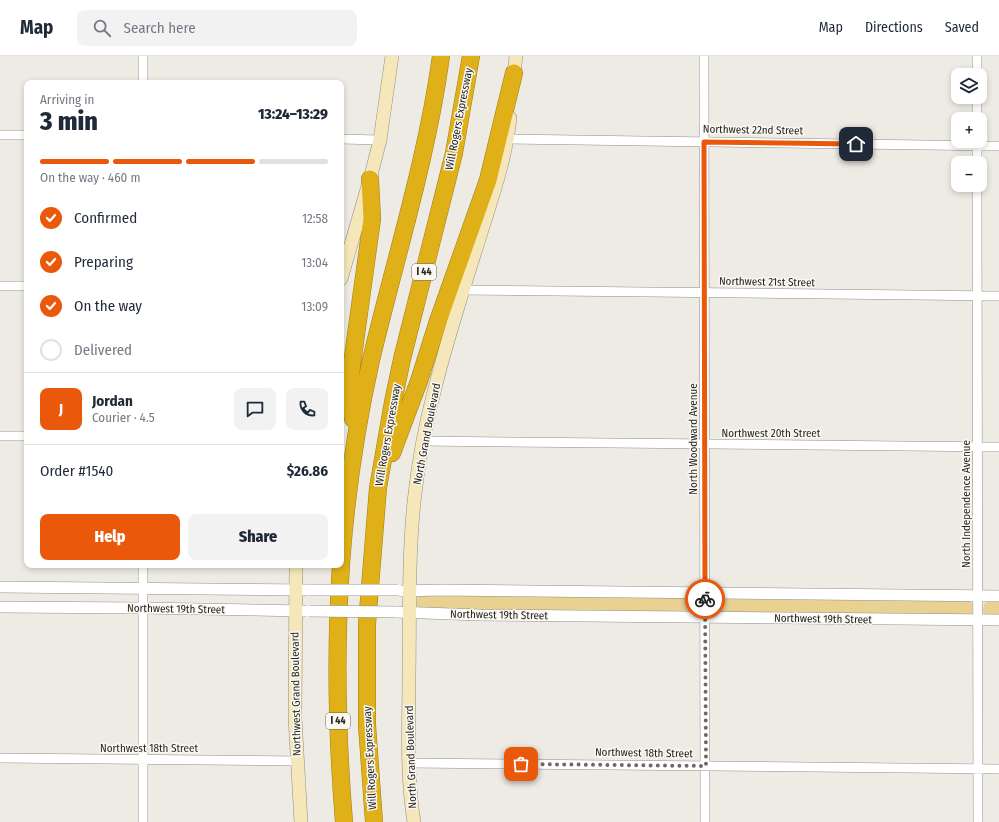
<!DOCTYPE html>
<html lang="en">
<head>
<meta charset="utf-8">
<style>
  body { margin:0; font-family:"Fira Sans Condensed",sans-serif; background:#f2f2f3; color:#1f2937; height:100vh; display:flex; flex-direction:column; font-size:15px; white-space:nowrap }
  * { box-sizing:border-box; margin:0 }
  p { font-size:13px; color:#747a83 }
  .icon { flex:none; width:22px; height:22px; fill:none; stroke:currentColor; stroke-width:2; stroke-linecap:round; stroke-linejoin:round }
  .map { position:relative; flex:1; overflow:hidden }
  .panel { position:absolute; left:24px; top:24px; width:320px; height:488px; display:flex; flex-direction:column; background:#fff; border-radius:8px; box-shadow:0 2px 6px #0003 }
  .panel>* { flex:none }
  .buttons { position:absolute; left:951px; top:12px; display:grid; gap:8px }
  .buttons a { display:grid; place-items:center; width:36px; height:36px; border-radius:8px; background:#fff; box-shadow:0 2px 6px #0003; font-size:20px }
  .pin { position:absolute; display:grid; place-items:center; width:34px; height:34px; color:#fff; margin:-17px; border-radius:8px; box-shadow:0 2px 6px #0006 }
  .courier { position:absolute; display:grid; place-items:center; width:40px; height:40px; margin:-20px; border:3px solid #ea580c; border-radius:50%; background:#fff; color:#222; box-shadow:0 1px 5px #0007 }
  .head em { font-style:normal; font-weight:800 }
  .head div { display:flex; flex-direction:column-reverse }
  .head { display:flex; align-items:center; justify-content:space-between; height:68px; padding:0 16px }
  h1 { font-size:26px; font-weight:800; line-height:30px }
  .bar { display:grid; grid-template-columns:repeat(4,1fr); gap:6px 4px; align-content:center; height:48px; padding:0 16px }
  .bar i { height:5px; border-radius:3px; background:#e0e1e3 }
  .bar .active { background:#ea580c }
  .bar p { grid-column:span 4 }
  .line { display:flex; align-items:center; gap:10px; padding:0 16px; border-top:1px solid #e0e1e3 }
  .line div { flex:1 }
  .round { display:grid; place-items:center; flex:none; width:42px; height:42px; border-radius:8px; background:#f2f2f3 }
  ol { padding:0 16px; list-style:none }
  li { display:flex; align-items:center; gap:12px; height:44px }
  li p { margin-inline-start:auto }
  li .icon { padding:4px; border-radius:50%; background:#ea580c; color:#fff; stroke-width:4 }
  li:last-child { color:#747a83 }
  li i { width:22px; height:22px; border:2px solid #e0e1e3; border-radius:50% }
  .action { display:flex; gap:8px; margin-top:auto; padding:8px 16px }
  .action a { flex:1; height:46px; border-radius:8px; background:#ea580c; color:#fff; font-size:16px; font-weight:800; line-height:46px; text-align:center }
  .action a+a { background:#f2f2f3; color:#1f2937 }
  header { display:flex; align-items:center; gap:24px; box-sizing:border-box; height:56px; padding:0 20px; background:#fff; border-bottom:1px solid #e0e1e3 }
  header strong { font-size:19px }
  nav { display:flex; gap:22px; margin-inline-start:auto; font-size:14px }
  .search { width:280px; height:36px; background:#f2f2f3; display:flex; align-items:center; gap:10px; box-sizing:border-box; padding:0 14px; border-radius:8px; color:#747a83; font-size:15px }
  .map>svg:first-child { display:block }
  .green { fill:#e9d192 }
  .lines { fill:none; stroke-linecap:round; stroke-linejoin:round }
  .minor-casing { stroke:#918e87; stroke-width:10 }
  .tertiary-casing { stroke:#918e87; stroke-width:12 }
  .secondary-casing { stroke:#918e87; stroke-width:14 }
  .motorway-casing { stroke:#9e7f1c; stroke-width:18 }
  .minor { stroke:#fff; stroke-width:9 }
  .tertiary { stroke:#fff; stroke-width:11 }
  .secondary { stroke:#f5e7ba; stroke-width:13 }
  .motorway { stroke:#dfb018; stroke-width:17 }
  .tertiary-bridge-casing { stroke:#918e87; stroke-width:12; stroke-linecap:butt }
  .tertiary-bridge { stroke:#fff; stroke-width:11 }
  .done { stroke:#6b6a66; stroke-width:4; stroke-dasharray:0 7.2 }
  .route { stroke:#ea580c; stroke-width:5 }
  .labels { text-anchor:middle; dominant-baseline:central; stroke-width:3; stroke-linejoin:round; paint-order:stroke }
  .shield { fill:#fbf8f1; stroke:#656460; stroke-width:1 }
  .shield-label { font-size:10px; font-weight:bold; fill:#252422 }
  .street-label { font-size:11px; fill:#252422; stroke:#fbf8f1 }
</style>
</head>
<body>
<header>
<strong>Map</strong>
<div class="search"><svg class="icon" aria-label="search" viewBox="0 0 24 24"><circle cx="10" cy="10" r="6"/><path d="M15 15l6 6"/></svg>Search here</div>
<nav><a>Map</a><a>Directions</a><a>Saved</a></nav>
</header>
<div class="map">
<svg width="999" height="766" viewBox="0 0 999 766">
  <rect width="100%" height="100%" fill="#eeebe4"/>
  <path class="green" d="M461,539L697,542L701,546L700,555L697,558L462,555L418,551L416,549L418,540Z
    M713,543L970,545L973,549L972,558H715L711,555V545Z
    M987,545L999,546V561H987L983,556L984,548Z"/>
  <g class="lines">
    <defs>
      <path id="minor" d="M143,0V27
        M704,0L705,766
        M977,19V0
        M977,63V41
        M0,79H27
        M341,83L380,84
        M507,83L999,90
        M977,107V85
        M977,129L978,766
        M0,230H27
        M463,234L999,240
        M0,380H27
        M423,385L999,391
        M143,509V766
        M0,702L298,705
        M409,707L999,713"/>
      <path id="tertiary" d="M0,531L310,534
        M402,535L440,534L999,540
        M0,551L143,552L303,555
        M396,556L480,559L999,564"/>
      <path id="secondary" d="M513,26L516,0
        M341,223L370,123L380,84L392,0
        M296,509L295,662L301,766
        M414,766C406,717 409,667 409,618C410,561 408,503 414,446C418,408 425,369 435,332C448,280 465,228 481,177C493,139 506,101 510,62"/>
      <path id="motorway" d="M353,363L350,322L372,163L370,123
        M392,397L419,325L438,265L488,124L514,17
        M341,508C346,440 356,371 371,304C395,203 427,103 441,0
        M341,509C335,595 337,681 344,766
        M374,766L367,669V568L378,432L393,346L402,303L454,97L471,0"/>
    </defs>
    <use href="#minor" class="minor-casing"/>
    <use href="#tertiary" class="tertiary-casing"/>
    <use href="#secondary" class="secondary-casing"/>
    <use href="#motorway" class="motorway-casing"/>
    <use href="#minor" class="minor"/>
    <use href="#tertiary" class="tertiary"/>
    <use href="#secondary" class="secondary"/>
    <use href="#motorway" class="motorway"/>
    <defs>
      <path id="tertiary-bridge" d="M310,534H398
        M309,555L396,556"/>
    </defs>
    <use href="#tertiary-bridge" class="tertiary-bridge-casing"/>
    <use href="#tertiary-bridge" class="tertiary-bridge"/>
  </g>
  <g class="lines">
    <path class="done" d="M521,708L706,710L705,543"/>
    <path class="route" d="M705,543L704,86L856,88"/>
  </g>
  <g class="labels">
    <g class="shield">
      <rect x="412" y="208" width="24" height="16" rx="3"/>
      <rect x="326" y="657" width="24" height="16" rx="3"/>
    </g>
    <g class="shield-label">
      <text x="424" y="216">I 44</text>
      <text x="338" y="665">I 44</text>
    </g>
    <g class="street-label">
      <text transform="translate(459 63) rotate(-79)">Will Rogers Expressway</text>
      <text transform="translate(753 74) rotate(1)">Northwest 22nd Street</text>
      <text transform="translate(767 226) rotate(1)">Northwest 21st Street</text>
      <text x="771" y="377">Northwest 20th Street</text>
      <text transform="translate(427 378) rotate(-79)">North Grand Boulevard</text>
      <text transform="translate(388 379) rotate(-80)">Will Rogers Expressway</text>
      <text transform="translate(693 383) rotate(-90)">North Woodward Avenue</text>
      <text transform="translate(966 448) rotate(-90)">North Independence Avenue</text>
      <text transform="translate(176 553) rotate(1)">Northwest 19th Street</text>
      <text transform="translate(499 559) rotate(1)">Northwest 19th Street</text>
      <text transform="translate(823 563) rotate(1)">Northwest 19th Street</text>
      <text transform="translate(296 638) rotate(-91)">Northwest Grand Boulevard</text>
      <text x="149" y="692">Northwest 18th Street</text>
      <text transform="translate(644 697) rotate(1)">Northwest 18th Street</text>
      <text transform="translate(411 701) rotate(-92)">North Grand Boulevard</text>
      <text transform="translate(370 702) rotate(-93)">Will Rogers Expressway</text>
    </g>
  </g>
</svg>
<div class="buttons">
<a><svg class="icon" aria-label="layers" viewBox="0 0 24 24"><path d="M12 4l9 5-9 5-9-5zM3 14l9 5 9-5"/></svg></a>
<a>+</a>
<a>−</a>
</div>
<div class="pin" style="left:521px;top:708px;background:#ea580c"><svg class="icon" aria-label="bag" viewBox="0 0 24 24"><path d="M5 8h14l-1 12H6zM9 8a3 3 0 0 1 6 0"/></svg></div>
<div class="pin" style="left:856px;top:88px;background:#1f2937"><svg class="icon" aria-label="home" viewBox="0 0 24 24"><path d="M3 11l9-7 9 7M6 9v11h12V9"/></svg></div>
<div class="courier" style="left:705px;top:543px"><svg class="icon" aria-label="bike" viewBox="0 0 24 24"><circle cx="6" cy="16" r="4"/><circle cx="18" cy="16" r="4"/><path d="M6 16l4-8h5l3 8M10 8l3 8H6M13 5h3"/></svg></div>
<section class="panel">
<div class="head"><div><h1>3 min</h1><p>Arriving in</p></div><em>13:24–13:29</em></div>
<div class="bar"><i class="active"></i><i class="active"></i><i class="active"></i><i></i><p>On the way · 460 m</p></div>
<ol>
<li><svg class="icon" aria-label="check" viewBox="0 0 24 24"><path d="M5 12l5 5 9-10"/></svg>Confirmed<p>12:58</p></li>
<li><svg class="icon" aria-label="check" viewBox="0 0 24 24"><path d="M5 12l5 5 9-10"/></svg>Preparing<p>13:04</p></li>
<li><svg class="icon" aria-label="check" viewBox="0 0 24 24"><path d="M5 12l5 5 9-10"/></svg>On the way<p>13:09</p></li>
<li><i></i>Delivered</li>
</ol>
<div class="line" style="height:72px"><b class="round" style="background:#ea580c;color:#fff">J</b><div><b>Jordan</b><p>Courier · 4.5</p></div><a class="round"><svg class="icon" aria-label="chat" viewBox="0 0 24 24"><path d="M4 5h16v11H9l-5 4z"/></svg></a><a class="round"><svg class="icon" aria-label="phone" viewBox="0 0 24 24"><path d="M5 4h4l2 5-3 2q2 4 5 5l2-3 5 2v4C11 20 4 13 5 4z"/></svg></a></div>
<div class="line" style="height:52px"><div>Order #1540</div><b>$26.86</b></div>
<div class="action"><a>Help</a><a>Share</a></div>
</section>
</div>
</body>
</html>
